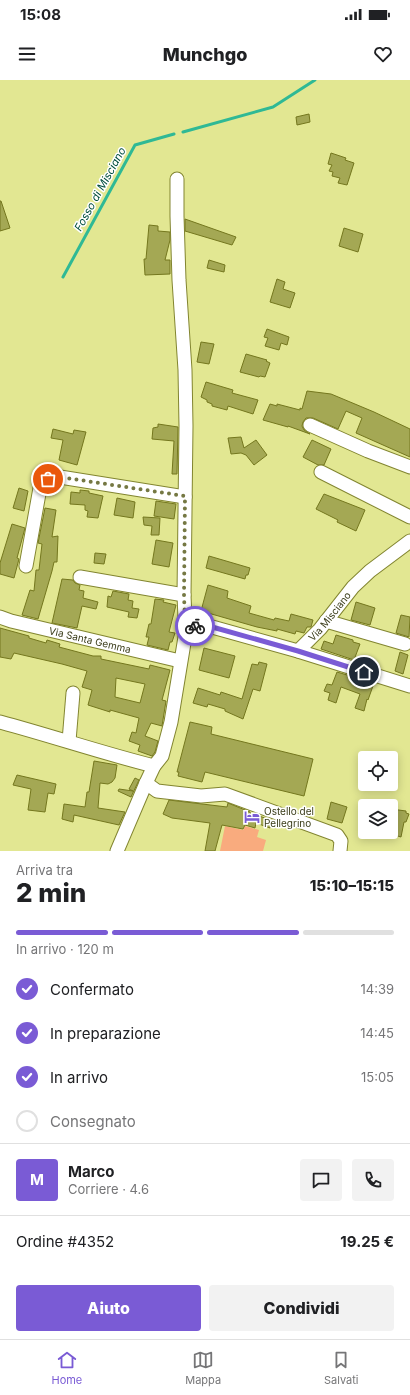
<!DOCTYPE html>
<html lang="it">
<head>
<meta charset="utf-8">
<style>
  body { margin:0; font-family:Inter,sans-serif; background:#f2f2f2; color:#202124; height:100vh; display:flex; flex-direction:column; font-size:15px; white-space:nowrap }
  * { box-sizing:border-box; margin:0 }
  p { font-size:13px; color:#757577 }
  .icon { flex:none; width:22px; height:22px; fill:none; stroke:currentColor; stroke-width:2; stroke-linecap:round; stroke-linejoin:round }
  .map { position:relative; height:771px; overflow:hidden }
  .details { display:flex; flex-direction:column; background:#fff; flex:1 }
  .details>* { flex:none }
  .controls { position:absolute; left:358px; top:671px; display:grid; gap:8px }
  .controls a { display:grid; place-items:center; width:40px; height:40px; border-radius:4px; background:#fff; box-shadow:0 2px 10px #0003; font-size:20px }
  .pin { position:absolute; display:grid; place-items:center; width:34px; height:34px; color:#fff; margin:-17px; border:2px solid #fff; border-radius:50%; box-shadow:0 1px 4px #0007 }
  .courier { position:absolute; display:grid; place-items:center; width:40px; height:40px; margin:-20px; border:3px solid #7a5bd5; border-radius:50%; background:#fff; color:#222; box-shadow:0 1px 5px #0007 }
  .headline em { font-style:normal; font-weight:800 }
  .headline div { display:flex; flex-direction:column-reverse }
  .headline { display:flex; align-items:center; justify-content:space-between; height:68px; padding:0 16px }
  h1 { font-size:26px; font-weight:800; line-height:30px }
  .bar { display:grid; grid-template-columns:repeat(4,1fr); gap:6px 4px; align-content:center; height:48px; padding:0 16px }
  .bar i { height:5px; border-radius:3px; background:#e0e0e0 }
  .bar .on { background:#7a5bd5 }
  .bar p { grid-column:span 4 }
  .line { display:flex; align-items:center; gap:10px; padding:0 16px; border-top:1px solid #e0e0e0 }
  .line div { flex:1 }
  .round { display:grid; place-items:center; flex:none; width:42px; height:42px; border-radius:4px; background:#f2f2f2 }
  ol { padding:0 16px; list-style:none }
  li { display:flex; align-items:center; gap:12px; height:44px }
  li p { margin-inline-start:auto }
  li .icon { padding:4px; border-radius:50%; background:#7a5bd5; color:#fff; stroke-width:4 }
  li:last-child { color:#757577 }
  li i { width:22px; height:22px; border:2px solid #e0e0e0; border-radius:50% }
  .cta { display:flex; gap:8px; margin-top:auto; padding:8px 16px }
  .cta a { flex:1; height:46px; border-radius:4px; background:#7a5bd5; color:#fff; font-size:16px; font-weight:800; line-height:46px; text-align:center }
  .cta a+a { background:#f2f2f2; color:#202124 }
  .status { display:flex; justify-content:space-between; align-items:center; height:28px; padding:0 20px; background:#fff; direction:ltr }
  .status svg { height:11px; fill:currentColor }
  header { display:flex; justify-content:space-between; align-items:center; height:52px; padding:0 16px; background:#fff; font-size:18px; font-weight:800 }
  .menu { display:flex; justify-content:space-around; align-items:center; height:56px; border-top:1px solid #e0e0e0; background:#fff; font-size:11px; color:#757577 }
  .menu a { display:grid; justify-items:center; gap:2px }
  .menu .on { color:#7a5bd5 }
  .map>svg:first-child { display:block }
  .green { fill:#f9ab7e }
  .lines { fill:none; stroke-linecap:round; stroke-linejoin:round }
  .stream { stroke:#2fb995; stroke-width:3 }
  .building { fill:#a4a854; stroke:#74771e; fill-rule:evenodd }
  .minor-casing { stroke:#828530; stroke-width:15 }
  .minor { stroke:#fff; stroke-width:13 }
  .done { stroke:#757843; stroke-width:4; stroke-dasharray:0 7.2 }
  .route { stroke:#7a5bd5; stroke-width:5 }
  .labels { text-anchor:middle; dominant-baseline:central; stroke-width:3; stroke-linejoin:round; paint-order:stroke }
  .street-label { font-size:10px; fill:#3a3c19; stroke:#fff }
  .poi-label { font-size:10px; fill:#3a3c19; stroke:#fff; text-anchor:start }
  .water-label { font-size:11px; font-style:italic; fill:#004e3d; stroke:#fff }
</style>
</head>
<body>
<div class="status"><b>15:08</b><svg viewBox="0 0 49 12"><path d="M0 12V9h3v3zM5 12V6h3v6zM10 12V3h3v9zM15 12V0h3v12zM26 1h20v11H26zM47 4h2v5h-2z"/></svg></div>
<header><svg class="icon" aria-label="menu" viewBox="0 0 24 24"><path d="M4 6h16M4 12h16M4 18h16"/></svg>Munchgo<svg class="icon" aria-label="heart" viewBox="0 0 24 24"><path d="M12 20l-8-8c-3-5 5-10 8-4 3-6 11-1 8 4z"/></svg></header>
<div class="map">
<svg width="410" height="771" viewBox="0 0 410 771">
  <rect width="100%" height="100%" fill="#e2e792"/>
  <path class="green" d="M225,746L243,750L245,746L259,750L257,757L266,760L263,771H220Z"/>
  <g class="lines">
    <path class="stream" d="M183,52L273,27L315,0
      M63,197L135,65L174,54"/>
  </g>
  <path class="building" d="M309,34L310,42L297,45L296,37Z
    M331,73L346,78L345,80L354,83L347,105L338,103L340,98L332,96L333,92L329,91L332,85L328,84Z
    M0,121H1L10,148L0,151Z
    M185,139L236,157L232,165L185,151Z
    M149,145L158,146V151L170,152V160L165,180H170V194L145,195L144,179H146Z
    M344,148L363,154L358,172L339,166Z
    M209,180L225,185L224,192L207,188Z
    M277,199L285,202L283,209L295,213L290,228L270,222Z
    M267,249L289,257L287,265L281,263L279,270L265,266L268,258L264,257Z
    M201,262L214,264L209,284L197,282Z
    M246,274L267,280L266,281L270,283L265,297L260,296L259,297L240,292Z
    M206,302L233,310L232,313L258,320L253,334L228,326L227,330L212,326V324L207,322V320L201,317Z
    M307,311L331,314L374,332L410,349V377L356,353L362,338L346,331L338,349L313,338H306L303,342L302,346L304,350L310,354L288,346V347L263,340L270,324L277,326V324L300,330V328L302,329Z
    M158,344L178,347L177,394H172L174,361L152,359L153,348L158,347Z
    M53,349L73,354L74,350L86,352L77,385L59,380L63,360L51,358Z
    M241,357L244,368L256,360L267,375L254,385L246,375L241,373L231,374L228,358Z
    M312,360L331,369L324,385H318L303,377Z
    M19,408L28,411L24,431L13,428Z
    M80,410L89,411V413L103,416L98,438L87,437L88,431L85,430V425L70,424L71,412L80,413Z
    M324,414L365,430L356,451L337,442L338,440L316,429Z
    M117,418L135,422L133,438L114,435Z
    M156,421L176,424L174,439L154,436Z
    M45,428L56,430L52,457L58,456L57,482H54L52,491L38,539L22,535L30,510L34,511L36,490H39L42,464L38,463Z
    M143,437L160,438L159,455H151L152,446L144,445Z
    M12,444L25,448L17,478L19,479L14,498L0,494V483Z
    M156,460L173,463L169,487L152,484Z
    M95,473L106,474L104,484L94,483Z
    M209,476L250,488L248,495H246L245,499L206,488Z
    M62,499L73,500L75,503L80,505L79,510L84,511L83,518L98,522L96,529L82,526L77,548L52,543Z
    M208,505L228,511L227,518L251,526L249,533L274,540L275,538L289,541L291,534L313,540L311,547H307L304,553L296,551L295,554L277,549V551L257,547L201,531Z
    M113,511L129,514L128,520L133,521L132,528L139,529L137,538L128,537L129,532L107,527L108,516L111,517Z
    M155,519L164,520L163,522L176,525L169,552L175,553L172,562H170L168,570L147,565L149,557H146L149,544H151Z
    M356,522L375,528L370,545L351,540Z
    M401,535L410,537L409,557L396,553Z
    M0,548L29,556V558L46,563L47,560L60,564L59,567L93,576H101V579L149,589L150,585L170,590L162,620L166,621L162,646L151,643L145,656L158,661L155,672L152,676L138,671L140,665L129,661L132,652L136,653L139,638L110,630V632L88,625L92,610L82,607L87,591L62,584L14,573L11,579L0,577ZM116,598L145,604L140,623L115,617Z
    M336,555L353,560V562L360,564L354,580L321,569L324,561L333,564Z
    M204,568L235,576L229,598L199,590Z
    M400,572L408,575L403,594L395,591Z
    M259,582L267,584L260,611L253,609L243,639L225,631V629L208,624L207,627L193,623L198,608L220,615L221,612L242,619L252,584L258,585Z
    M337,592L374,603L368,620L367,619L364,631L355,628L360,614L341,607L336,623L328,620L330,613L324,611L327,604L332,605Z
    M190,642L212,647L211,654L313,679L304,716L205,692L202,702L178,696L179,692H177Z
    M94,681L117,685L115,698L112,702L108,704L100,703L98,728L125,732L119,745L74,735L73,742L62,739L64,724L85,727L87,712H89Z
    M17,695L56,704L54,714L48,713L45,732L28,730L31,709L13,705Z
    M135,698L139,700L131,717L118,711L119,709L133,711L129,709Z
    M169,720L227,727L228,723L250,732V733L271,740L270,748L256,743L255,748L245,745L243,749L222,745L215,771H205L210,743L172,738L163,734Z
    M331,722L347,727L342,743L327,739Z
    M391,729L406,731V733L409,734L406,742H404L401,757L391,754Z"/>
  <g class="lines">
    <defs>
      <g id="minor">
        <path d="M310,345L368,371L410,387"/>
        <path d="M321,392L410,437"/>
        <path d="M26,486L40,408L48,399L60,397L185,417"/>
        <path d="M80,497L184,515"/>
        <path id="s1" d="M0,537L11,541L180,581"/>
        <path d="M326,541L405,564"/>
        <path d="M189,547L205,545L298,571L410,606"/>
        <path id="s2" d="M298,571L320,549L353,507L370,491L410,461"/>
        <path d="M0,642C52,656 102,673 154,686"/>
        <path d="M69,661L73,613"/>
        <path d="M146,703L157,711L201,716L225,714L337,755L341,761L340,771"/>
        <path d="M117,771L146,703L154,686L162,676L171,642L185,557L189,547L185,539L184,515L186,346L185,290L179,200L177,136V99"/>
      </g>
    </defs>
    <use href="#minor" class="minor-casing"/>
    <use href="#minor" class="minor"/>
  </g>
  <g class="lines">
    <path class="done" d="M48,399L60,397L185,416L184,516L185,539L189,547L195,546"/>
    <path class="route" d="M195,546L205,545L298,571L364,592"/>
  </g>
  <defs>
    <symbol id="hotel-bare" viewBox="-9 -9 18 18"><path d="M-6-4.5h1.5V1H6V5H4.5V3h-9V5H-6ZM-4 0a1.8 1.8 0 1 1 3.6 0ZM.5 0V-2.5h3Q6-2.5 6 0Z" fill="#7a5bd5" stroke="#fff" stroke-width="2.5" paint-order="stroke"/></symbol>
  </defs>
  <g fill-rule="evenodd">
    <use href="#hotel-bare" x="241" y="726" width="22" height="22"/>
  </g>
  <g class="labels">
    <g class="street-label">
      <text stroke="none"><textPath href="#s2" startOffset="47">Via Misciano</textPath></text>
      <text stroke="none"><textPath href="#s1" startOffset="93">Via Santa Gemma</textPath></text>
    </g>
    <g class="poi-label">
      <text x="264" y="731">Ostello del<tspan x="264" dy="12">Pellegrino</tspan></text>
    </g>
    <g class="water-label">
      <text transform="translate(100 109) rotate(-61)">Fosso di Misciano</text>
    </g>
  </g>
</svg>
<div class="controls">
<a><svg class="icon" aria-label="locate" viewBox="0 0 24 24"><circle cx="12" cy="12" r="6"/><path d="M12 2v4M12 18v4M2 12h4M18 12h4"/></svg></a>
<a><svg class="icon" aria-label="layers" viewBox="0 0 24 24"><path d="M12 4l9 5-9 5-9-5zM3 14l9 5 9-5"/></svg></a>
</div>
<div class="pin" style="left:48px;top:399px;background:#ea580c"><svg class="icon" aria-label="bag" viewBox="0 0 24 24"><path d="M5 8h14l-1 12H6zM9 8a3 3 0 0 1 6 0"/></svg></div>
<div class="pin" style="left:364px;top:592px;background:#1f2937"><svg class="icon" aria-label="home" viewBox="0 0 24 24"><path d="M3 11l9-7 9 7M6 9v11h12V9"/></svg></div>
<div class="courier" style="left:195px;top:546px"><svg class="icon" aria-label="bike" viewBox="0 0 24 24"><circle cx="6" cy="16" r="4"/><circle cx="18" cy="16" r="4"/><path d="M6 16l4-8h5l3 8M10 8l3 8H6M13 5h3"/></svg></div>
</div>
<section class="details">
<div class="headline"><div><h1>2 min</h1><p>Arriva tra</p></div><em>15:10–15:15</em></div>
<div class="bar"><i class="on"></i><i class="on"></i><i class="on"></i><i></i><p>In arrivo · 120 m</p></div>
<ol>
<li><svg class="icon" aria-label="check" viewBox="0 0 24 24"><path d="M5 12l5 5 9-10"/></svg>Confermato<p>14:39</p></li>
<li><svg class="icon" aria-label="check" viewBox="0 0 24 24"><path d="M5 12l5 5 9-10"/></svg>In preparazione<p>14:45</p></li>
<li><svg class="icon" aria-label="check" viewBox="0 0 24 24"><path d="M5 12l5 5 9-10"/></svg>In arrivo<p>15:05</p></li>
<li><i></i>Consegnato</li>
</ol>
<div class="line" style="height:72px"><b class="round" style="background:#7a5bd5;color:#fff">M</b><div><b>Marco</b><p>Corriere · 4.6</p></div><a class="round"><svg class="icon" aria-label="chat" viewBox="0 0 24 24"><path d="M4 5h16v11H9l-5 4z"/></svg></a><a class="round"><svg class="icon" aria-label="phone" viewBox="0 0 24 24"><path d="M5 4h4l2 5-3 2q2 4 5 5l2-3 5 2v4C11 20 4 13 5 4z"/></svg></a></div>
<div class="line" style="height:52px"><div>Ordine #4352</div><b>19.25 €</b></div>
<div class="cta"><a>Aiuto</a><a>Condividi</a></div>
</section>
<nav class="menu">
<a class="on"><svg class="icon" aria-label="home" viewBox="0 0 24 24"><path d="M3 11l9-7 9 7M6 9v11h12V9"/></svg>Home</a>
<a><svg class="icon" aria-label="map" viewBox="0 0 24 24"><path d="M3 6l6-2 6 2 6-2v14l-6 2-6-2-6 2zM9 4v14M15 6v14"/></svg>Mappa</a>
<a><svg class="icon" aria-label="saved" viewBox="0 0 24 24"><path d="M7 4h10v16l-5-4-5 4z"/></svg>Salvati</a>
</nav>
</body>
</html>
